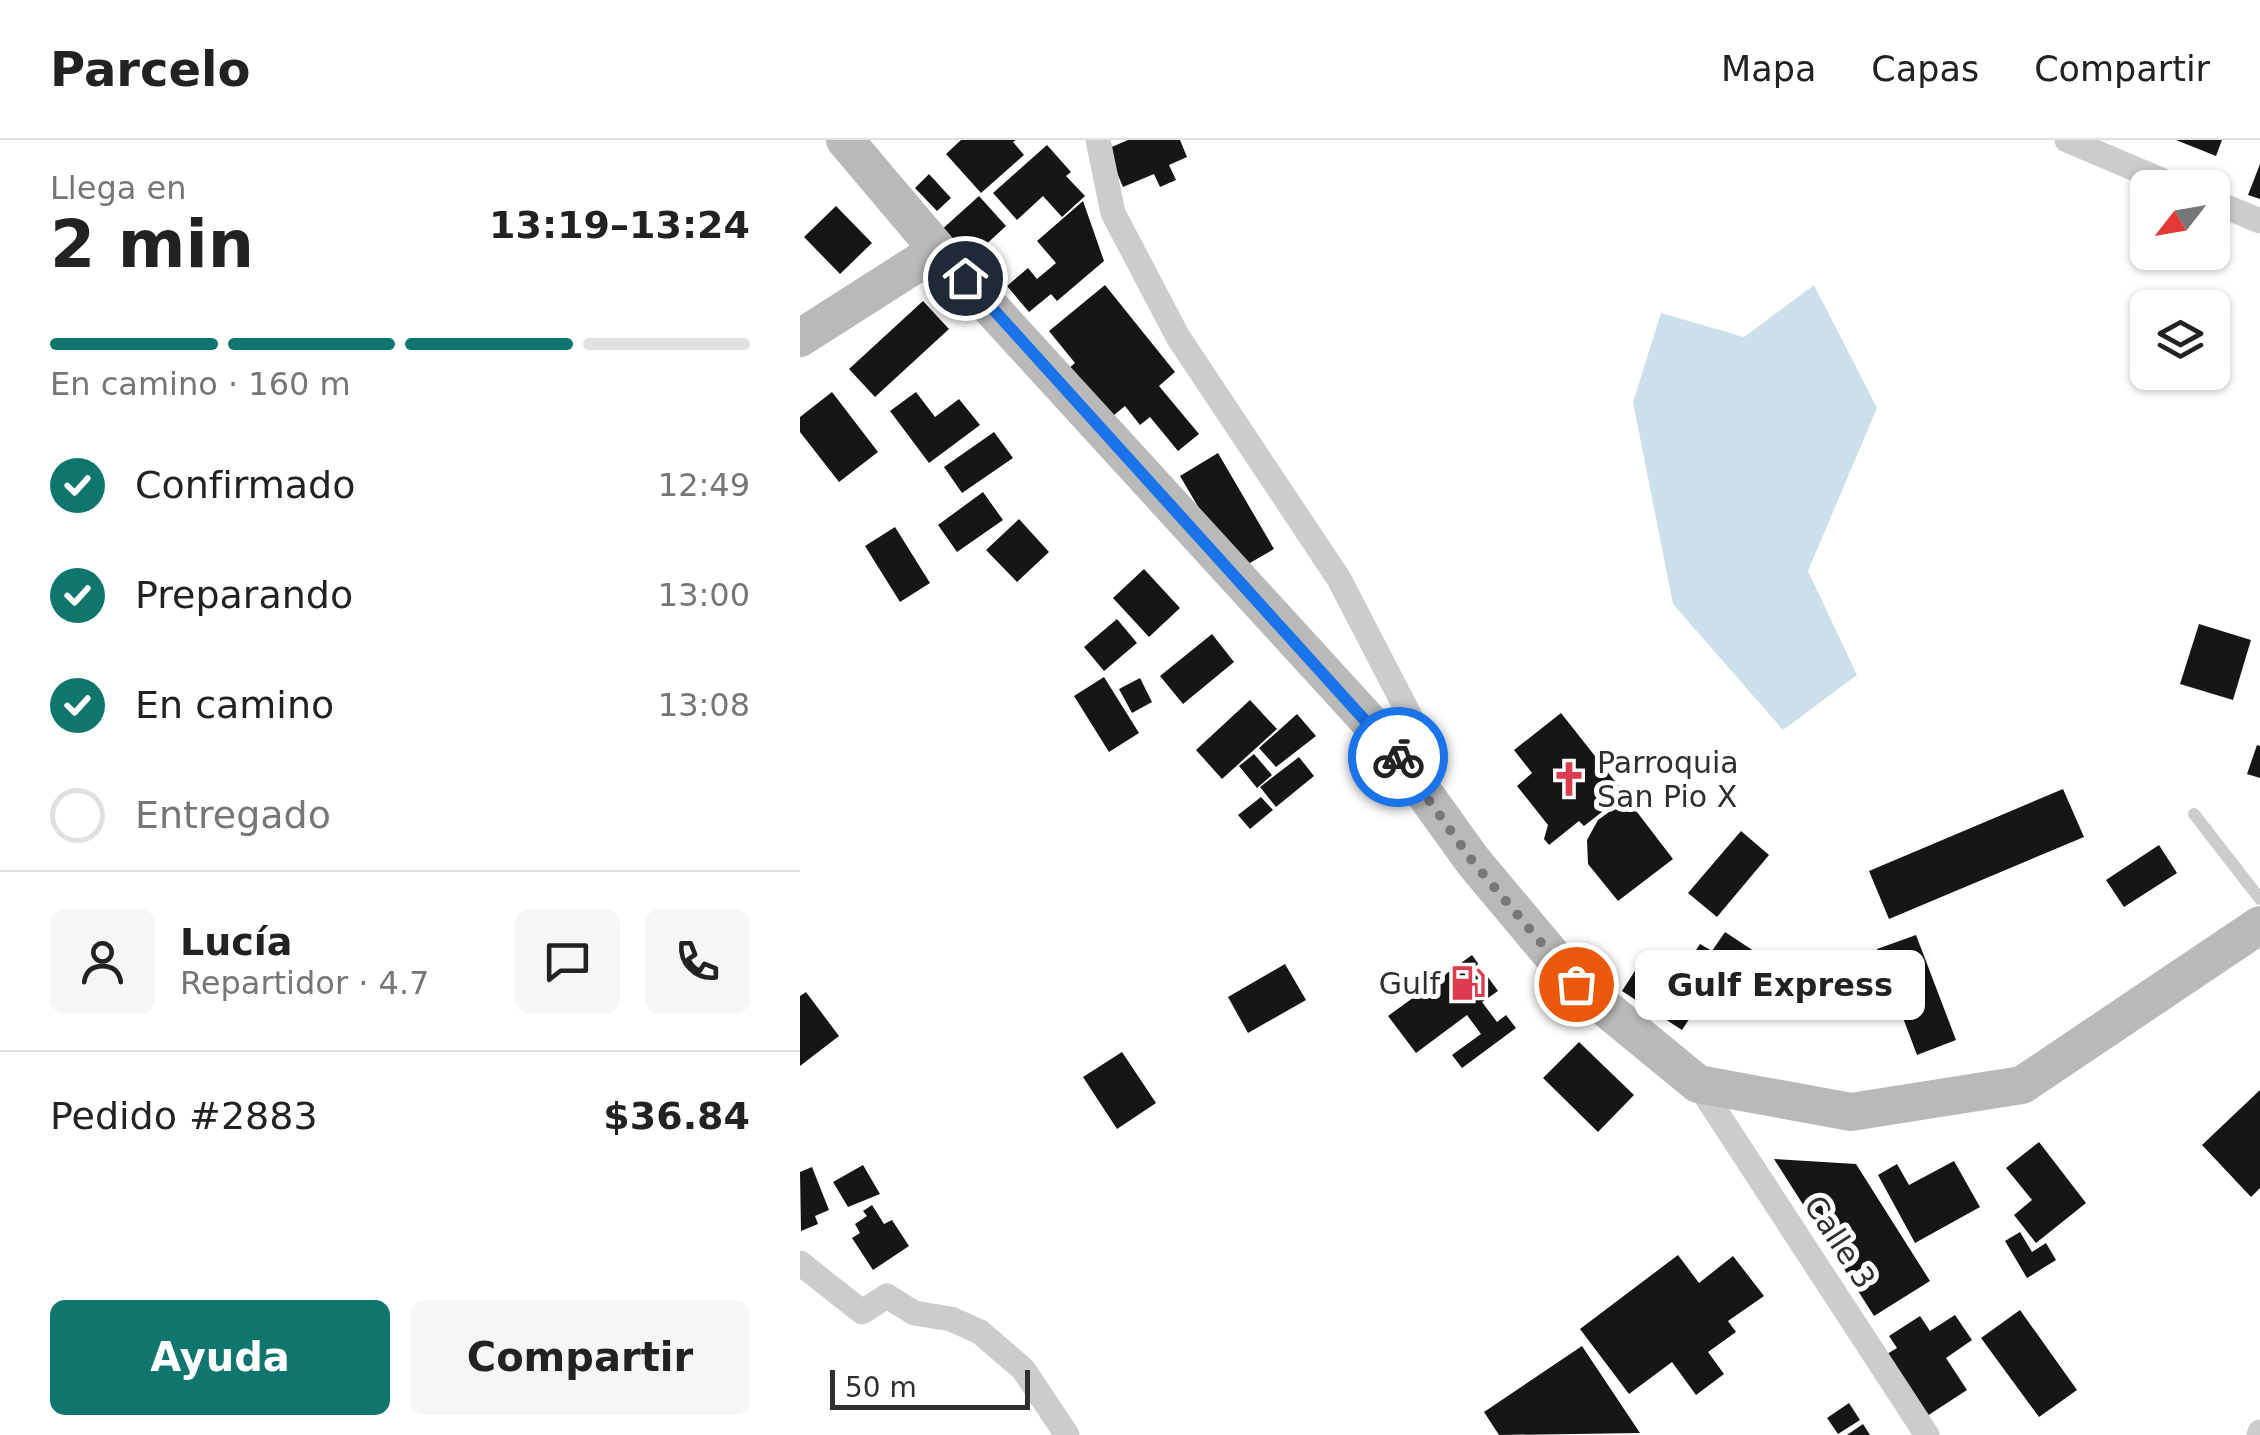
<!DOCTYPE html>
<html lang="es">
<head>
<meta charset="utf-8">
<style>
  body { margin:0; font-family:"DejaVu Sans",sans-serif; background:#f6f6f6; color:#222; height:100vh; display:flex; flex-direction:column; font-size:38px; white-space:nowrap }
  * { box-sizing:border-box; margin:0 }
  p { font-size:32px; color:#767676 }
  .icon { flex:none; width:55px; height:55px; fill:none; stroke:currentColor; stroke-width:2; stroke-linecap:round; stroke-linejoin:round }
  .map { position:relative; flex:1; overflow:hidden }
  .drawer { display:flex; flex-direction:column; background:#fff; width:800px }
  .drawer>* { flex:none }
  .needle { width:65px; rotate:239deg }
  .tools { position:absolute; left:1330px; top:30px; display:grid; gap:20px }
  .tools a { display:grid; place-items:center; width:100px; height:100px; border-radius:15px; background:#fff; box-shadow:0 2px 8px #0004; font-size:50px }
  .scale { position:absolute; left:30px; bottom:25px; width:200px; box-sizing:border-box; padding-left:10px; border:5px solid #2f2f2f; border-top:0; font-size:28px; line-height:35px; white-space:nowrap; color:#2f2f2f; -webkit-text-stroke:8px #fff; paint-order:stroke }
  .pin { position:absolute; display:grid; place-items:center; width:85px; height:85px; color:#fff; margin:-42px; border:5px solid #fff; border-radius:50%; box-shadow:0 2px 10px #0007 }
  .courier { position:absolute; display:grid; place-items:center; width:100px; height:100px; margin:-50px; border:8px solid #1a73e8; border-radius:50%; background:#fff; color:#222; box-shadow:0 2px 12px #0007 }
  .bubble { position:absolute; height:70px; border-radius:15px; background:#fff; box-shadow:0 2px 8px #0004; font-size:32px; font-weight:800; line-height:70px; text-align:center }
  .summary em { font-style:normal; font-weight:800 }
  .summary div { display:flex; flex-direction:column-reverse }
  .summary { display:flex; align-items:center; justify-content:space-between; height:170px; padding:0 50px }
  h1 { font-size:65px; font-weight:800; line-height:75px }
  .bar { display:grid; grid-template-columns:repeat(4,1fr); gap:15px 10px; align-content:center; height:120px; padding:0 50px }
  .bar i { height:12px; border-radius:8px; background:#e0e0e0 }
  .bar .current { background:#0f766e }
  .bar p { grid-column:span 4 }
  .line { display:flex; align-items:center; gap:25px; padding:0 50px; border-top:2px solid #e0e0e0 }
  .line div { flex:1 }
  .round { display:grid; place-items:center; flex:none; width:105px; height:105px; border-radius:15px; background:#f6f6f6 }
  ol { padding:0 50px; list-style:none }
  li { display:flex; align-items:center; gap:30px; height:110px }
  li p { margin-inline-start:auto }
  li .icon { padding:10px; border-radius:50%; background:#0f766e; color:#fff; stroke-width:4 }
  li:last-child { color:#767676 }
  li i { width:55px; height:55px; border:5px solid #e0e0e0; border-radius:50% }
  .cta { display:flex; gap:20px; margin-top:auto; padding:20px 50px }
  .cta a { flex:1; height:115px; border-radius:15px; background:#0f766e; color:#fff; font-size:40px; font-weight:800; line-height:115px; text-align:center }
  .cta a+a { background:#f6f6f6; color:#222 }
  header { display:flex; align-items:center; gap:60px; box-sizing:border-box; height:140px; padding:0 50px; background:#fff; border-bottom:2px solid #e0e0e0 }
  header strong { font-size:48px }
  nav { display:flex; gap:55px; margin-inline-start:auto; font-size:35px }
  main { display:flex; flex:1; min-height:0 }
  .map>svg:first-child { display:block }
  .water { fill:#cbe0ea }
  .building { fill:#161616 }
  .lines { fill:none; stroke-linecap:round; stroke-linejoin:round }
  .lane { stroke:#ccc; stroke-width:12 }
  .street { stroke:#ccc; stroke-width:25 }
  .secondary { stroke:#b9b9b9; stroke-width:38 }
  .done { stroke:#787878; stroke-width:10; stroke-dasharray:0 18 }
  .route { stroke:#1a73e8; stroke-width:12 }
  .labels { text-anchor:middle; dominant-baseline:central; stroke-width:10; stroke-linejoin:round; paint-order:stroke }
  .poi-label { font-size:30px; fill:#2f2f2f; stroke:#fff; text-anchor:start }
  .street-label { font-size:30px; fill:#2f2f2f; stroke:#fff }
</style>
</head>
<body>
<header>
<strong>Parcelo</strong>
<nav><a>Mapa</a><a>Capas</a><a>Compartir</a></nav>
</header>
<main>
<section class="drawer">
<div class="summary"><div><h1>2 min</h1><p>Llega en</p></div><em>13:19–13:24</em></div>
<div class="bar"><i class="current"></i><i class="current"></i><i class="current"></i><i></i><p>En camino · 160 m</p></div>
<ol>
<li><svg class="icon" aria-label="check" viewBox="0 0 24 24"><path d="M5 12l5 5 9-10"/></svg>Confirmado<p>12:49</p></li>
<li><svg class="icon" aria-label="check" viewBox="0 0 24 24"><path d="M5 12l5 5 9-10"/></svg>Preparando<p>13:00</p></li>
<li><svg class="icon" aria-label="check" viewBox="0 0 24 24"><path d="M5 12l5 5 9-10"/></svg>En camino<p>13:08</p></li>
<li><i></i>Entregado</li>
</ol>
<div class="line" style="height:180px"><a class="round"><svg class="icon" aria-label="person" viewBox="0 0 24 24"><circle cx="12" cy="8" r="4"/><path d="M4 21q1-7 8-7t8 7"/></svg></a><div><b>Lucía</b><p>Repartidor · 4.7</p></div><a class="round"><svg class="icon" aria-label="chat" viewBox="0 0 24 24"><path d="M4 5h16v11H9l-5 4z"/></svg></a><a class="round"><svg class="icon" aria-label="phone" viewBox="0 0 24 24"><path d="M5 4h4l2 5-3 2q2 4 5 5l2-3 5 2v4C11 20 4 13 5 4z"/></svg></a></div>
<div class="line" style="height:130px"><div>Pedido #2883</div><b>$36.84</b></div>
<div class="cta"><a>Ayuda</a><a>Compartir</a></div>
</section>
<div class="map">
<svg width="1460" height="1295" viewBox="0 0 1460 1295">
  <rect width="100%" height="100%" fill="#fff"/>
  <path class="water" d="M1014,145L1077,268L1008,431L1057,535L983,590L873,464L833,262L861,173L944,197Z"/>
  <path class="building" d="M161,0H216L213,2L224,15L181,53L146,14Z
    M328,0H380L387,17L369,25L376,40L360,47L354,34L323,47L307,9Z
    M1376,0H1422L1416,16Z
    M247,5L271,32L266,36L285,56L262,77L243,56L217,80L193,53Z
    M1460,24V59L1448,55Z
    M129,34L151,58L137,71L115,48Z
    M179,56L206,86L167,122L139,92Z
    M283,61L304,121L257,161L251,154L229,172L207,146L228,128L237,139L256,123L237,101Z
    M36,66L72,103L40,134L4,97Z
    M305,145L375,232L359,246L399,294L378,311L350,277L340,285L325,266L302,285L261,235L275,223L249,191Z
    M123,161L149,189L75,257L49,229Z
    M32,252L78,312L39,342L0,292V277Z
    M116,252L135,277L159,259L180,285L129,323L90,271Z
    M194,292L213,318L162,353L144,327Z
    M418,313L474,409L436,431L380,336Z
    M183,352L203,380L157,412L138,385Z
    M219,379L249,412L217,442L186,410Z
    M95,387L130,443L100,462L65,406Z
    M344,429L380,468L349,497L313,458Z
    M317,479L337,503L304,531L284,507Z
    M1399,484L1451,500L1433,560L1380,544Z
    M412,494L434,522L383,564L360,536Z
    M304,537L339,593L309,612L274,556Z
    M340,538L352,562L332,573L319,549Z
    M450,560L477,589L422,639L396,610Z
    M761,573L825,654L784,686L779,681L749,705L744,699L748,685L717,646L732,633L714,610Z
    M497,574L516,596L476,627L459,608Z
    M1457,605L1460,606V638L1447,634Z
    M454,614L472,635L457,648L439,626Z
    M499,617L514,636L476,667L460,647Z
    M1263,649L1284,697L1089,779L1069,731Z
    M461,657L473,670L450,689L438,675Z
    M827,659L873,719L818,761L788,724L787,700L798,680Z
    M941,691L969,715L917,777L888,753Z
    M1359,705L1377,733L1324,767L1306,740Z
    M925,792L966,819L943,854L934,848L939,841L922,829L908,850L881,833L900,804L912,811Z
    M1116,795L1156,900L1117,915L1077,809Z
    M847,812L907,852L882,890L822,851Z
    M672,815L698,851L682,862L697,882L706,875L716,888L662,928L652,915L681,894L667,875L616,913L588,876Z
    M485,824L506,860L448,893L428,857Z
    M6,852L39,896L0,926V856Z
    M779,902L834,955L798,992L743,938Z
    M322,912L356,963L317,989L283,937Z
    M1460,950V1048L1451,1057L1402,1005Z
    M1239,1002L1286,1063L1236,1103L1214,1075L1232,1060L1206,1028Z
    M974,1019L1056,1024L1130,1141L1074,1176Z
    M1154,1021L1180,1067L1115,1103L1078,1035L1097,1024L1109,1045Z
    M63,1025L80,1054L48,1067L33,1042Z
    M12,1027L29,1070L15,1076L18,1084L1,1091L0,1032Z
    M72,1065L84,1084L92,1080L109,1106L73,1130L52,1098L60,1093L55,1084L67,1076L63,1071Z
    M1220,1092L1232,1112L1246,1103L1256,1120L1227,1138L1205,1101Z
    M878,1115L899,1143L933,1116L964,1156L928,1181L936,1192L908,1212L924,1234L896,1255L872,1222L829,1254L780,1189Z
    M1220,1170L1277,1250L1239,1277L1181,1198Z
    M1155,1175L1172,1200L1146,1218L1167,1250L1127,1276L1087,1214L1097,1208L1089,1196L1120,1176L1130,1191Z
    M782,1206L840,1293L699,1295L684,1272Z
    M1049,1263L1060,1280L1038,1294L1027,1278Z
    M1063,1284L1070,1295H1047Z"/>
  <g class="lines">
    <path class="lane" d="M1394,674L1460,759"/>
    <path class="street" d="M298,0L313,73L378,197L539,439L611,578L610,633
      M1267,0L1380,48
      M1412,61L1460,81
      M898,944L1127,1295
      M0,1123L62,1172L87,1156L114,1173L151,1179L180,1192L223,1229L267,1295
      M1459,1295L1460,1292"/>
    <path class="secondary" d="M45,0L138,110L586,600L673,721L776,844L898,944L1051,972L1222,945L1460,785
      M0,198L138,110"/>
  </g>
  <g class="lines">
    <path class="done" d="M598,617L673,722L776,844"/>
    <path class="route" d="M165,138L598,617"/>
  </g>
  <defs>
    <symbol id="church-bare" viewBox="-9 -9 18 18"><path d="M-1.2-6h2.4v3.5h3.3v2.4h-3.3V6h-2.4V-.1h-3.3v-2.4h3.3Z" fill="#dd3b50" stroke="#fff" stroke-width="2.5" paint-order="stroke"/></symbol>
    <symbol id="fuel-bare" viewBox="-9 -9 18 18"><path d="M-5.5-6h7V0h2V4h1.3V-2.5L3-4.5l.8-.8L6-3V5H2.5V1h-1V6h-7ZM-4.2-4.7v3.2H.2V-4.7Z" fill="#dd3b50" stroke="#fff" stroke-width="2.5" paint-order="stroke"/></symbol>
  </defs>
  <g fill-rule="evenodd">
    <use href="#church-bare" x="744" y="614" width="50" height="50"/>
    <use href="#fuel-bare" x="643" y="818" width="50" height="50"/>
  </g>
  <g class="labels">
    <g class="poi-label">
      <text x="797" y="622">Parroquia<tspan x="797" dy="34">San Pio X</tspan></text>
      <text x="640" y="843" text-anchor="end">Gulf</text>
    </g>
    <g class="street-label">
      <text transform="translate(1040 1102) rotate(57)">Calle 3</text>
    </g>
  </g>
</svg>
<div class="tools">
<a><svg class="needle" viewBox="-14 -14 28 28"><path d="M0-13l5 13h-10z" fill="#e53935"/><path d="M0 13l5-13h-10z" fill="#767676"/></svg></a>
<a><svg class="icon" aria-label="layers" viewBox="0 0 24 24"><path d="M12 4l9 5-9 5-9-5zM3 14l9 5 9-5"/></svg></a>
</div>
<div class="scale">50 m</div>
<div class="pin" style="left:776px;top:844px;background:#ea580c"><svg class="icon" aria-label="bag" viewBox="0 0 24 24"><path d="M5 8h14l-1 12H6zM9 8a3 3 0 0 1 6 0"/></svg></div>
<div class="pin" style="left:165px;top:138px;background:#1f2937"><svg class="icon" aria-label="home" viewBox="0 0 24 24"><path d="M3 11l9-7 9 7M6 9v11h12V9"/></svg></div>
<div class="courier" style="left:598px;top:617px"><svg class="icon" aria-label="bike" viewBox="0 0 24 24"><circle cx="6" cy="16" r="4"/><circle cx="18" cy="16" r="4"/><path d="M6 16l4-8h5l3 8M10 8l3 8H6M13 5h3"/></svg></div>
<div class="bubble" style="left:835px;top:810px;width:290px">Gulf Express</div>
</div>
</main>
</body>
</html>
